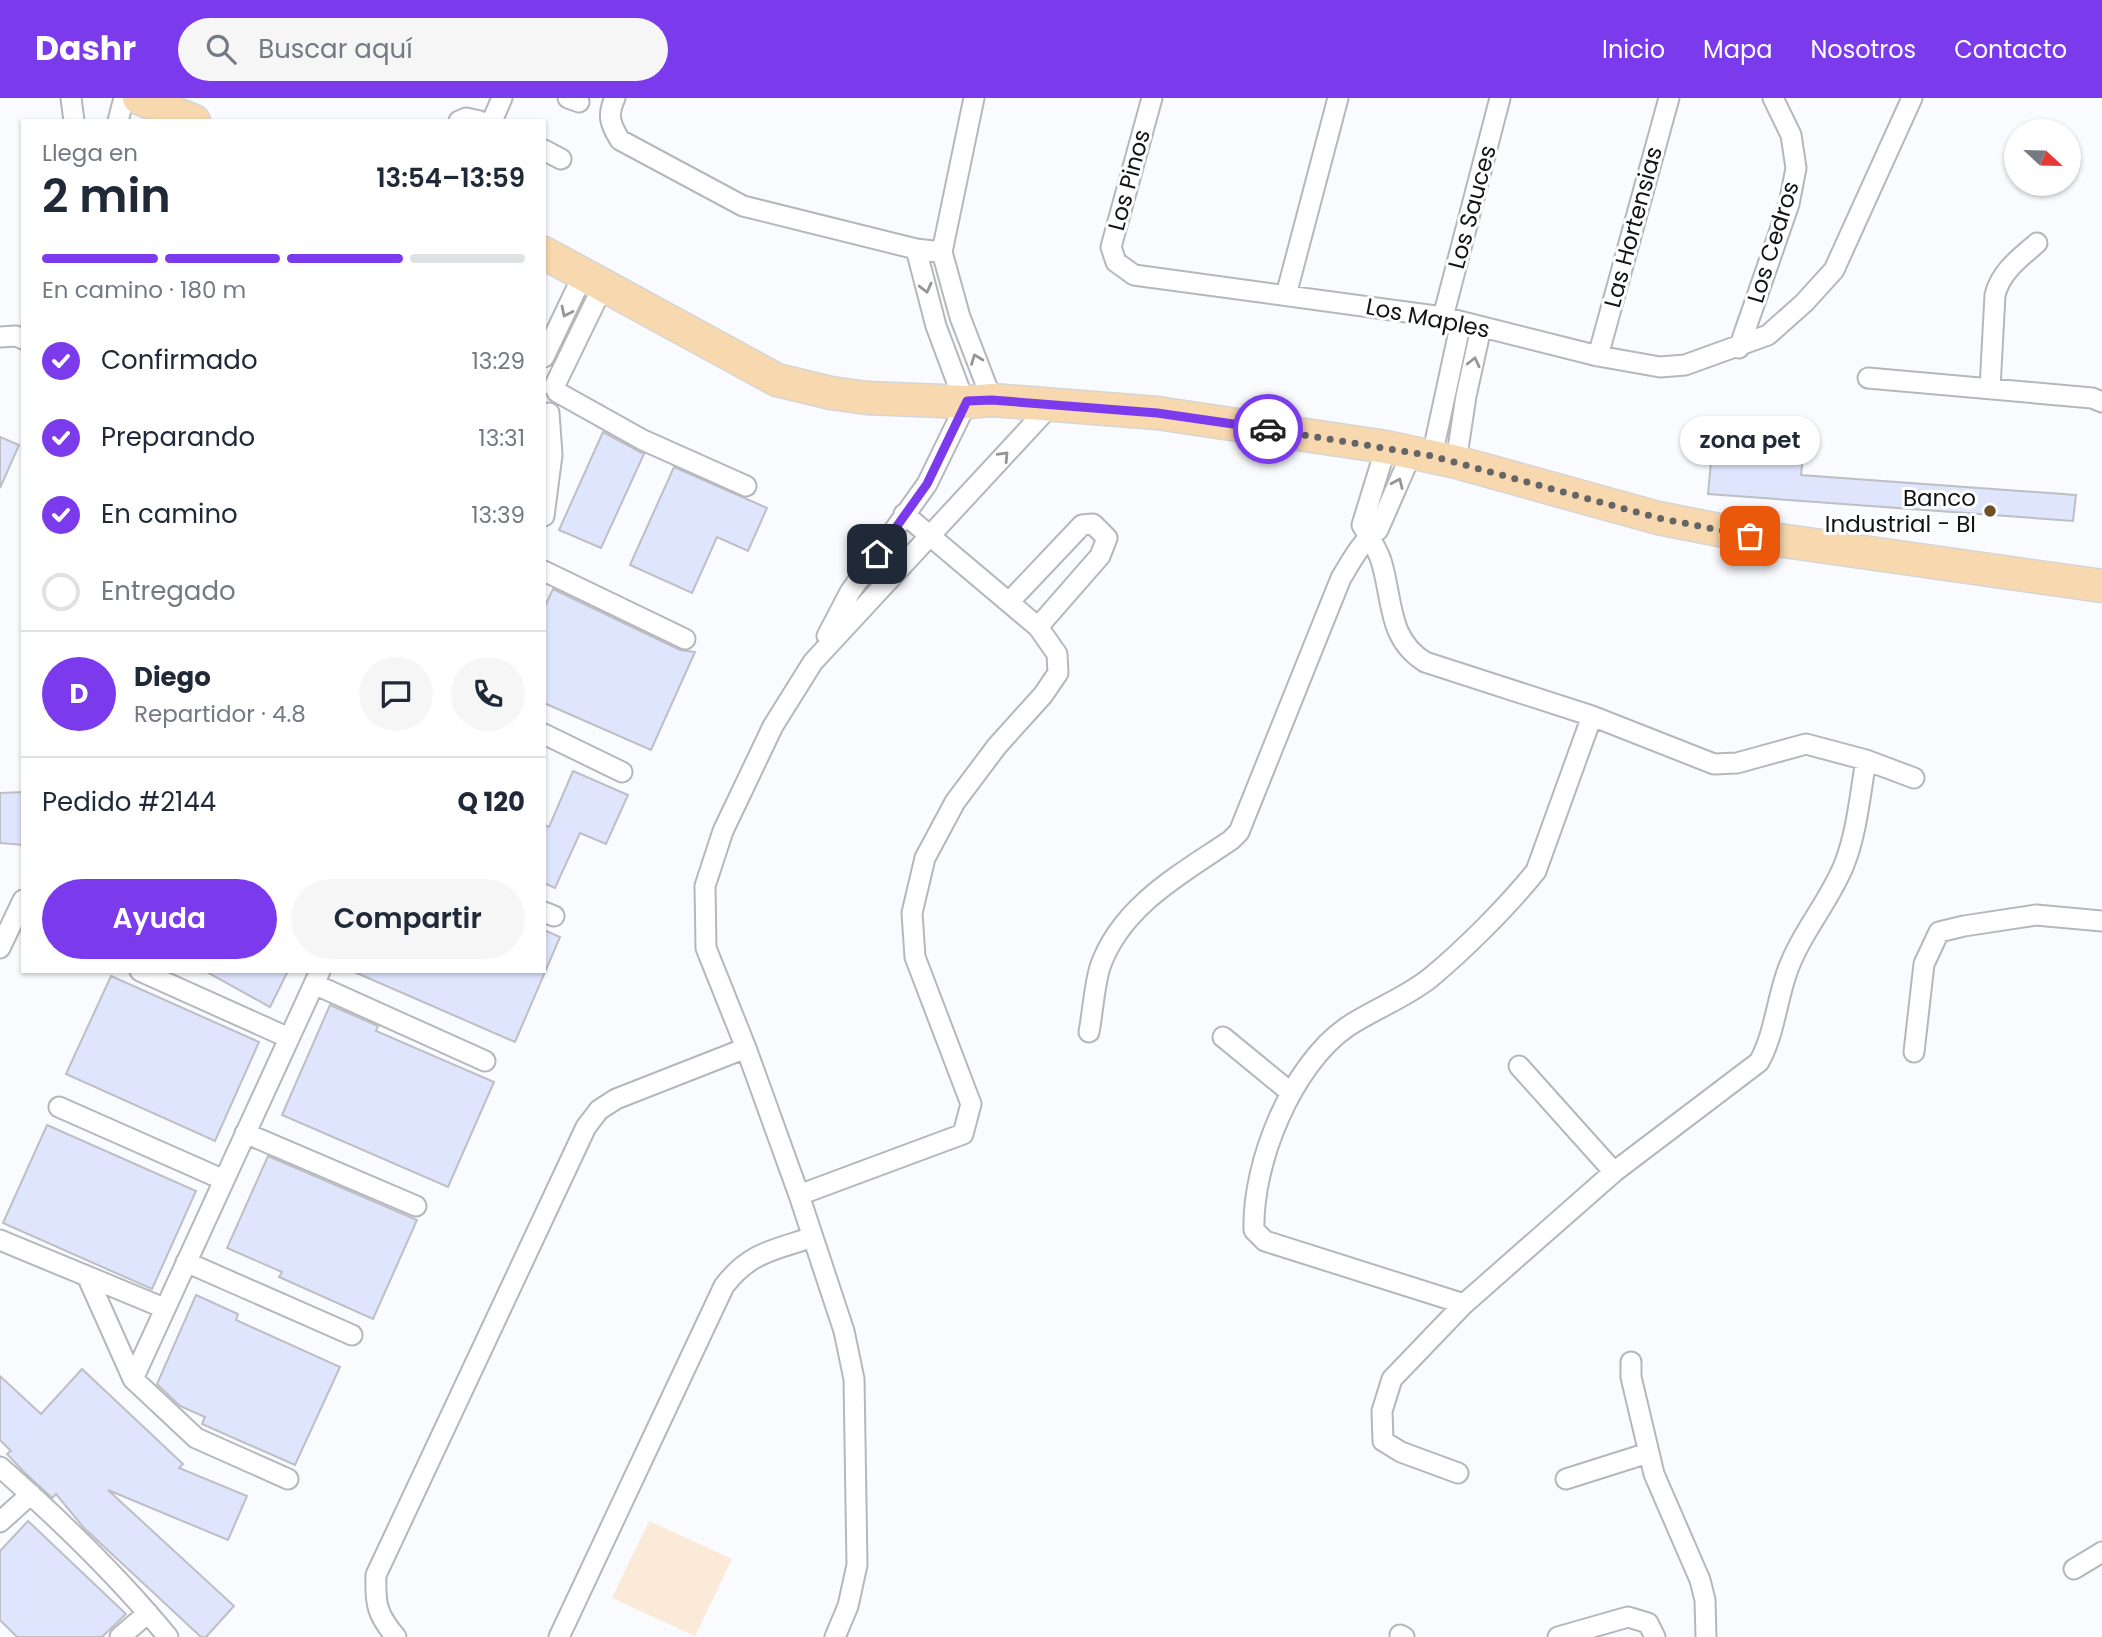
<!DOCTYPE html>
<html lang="es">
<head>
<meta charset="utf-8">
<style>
  body { margin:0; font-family:Poppins,sans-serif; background:#f6f6f7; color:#1f2937; height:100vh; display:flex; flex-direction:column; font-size:26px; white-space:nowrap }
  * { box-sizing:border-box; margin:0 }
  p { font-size:23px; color:#747a83 }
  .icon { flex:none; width:38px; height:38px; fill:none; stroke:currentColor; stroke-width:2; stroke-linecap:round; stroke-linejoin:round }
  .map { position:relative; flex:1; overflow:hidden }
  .sheet { position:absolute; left:21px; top:21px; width:525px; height:854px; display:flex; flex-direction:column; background:#fff; border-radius:0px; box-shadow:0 2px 5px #0004 }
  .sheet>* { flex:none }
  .needle { width:46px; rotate:112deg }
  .fabs { position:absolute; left:2004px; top:21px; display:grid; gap:14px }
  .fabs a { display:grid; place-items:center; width:77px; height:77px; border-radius:50%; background:#fff; box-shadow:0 2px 5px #0004; font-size:35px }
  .pin { position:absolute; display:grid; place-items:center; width:60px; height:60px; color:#fff; margin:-30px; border-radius:14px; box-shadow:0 4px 10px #0006 }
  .courier { position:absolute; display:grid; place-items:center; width:70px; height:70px; margin:-35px; border:5px solid #7c3aed; border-radius:50%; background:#fff; color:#222; box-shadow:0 2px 9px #0007 }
  .bubble { position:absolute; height:49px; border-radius:24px; background:#fff; box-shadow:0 2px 5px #0004; font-size:23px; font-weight:600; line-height:49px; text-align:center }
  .head em { font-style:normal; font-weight:600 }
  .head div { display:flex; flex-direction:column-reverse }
  .head { display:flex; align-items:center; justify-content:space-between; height:119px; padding:0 21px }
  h1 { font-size:46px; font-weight:600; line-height:52px }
  .bar { display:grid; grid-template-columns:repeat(4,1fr); gap:10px 7px; align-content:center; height:84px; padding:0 21px }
  .bar i { height:9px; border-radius:5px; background:#e0e1e3 }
  .bar .on { background:#7c3aed }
  .bar p { grid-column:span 4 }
  .line { display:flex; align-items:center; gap:18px; padding:0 21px; border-top:2px solid #e0e1e3 }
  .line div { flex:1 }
  .round { display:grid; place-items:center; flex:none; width:74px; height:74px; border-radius:37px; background:#f6f6f7 }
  ol { padding:0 21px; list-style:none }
  li { display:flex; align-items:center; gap:21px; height:77px }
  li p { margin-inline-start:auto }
  li .icon { padding:7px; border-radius:50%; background:#7c3aed; color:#fff; stroke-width:4 }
  li:last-child { color:#747a83 }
  li i { width:38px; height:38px; border:4px solid #e0e1e3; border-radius:50% }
  .button { display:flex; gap:14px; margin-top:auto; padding:14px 21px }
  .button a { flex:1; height:80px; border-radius:42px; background:#7c3aed; color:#fff; font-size:28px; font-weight:600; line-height:80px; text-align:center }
  .button a+a { background:#f6f6f7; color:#1f2937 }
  header { display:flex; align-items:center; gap:42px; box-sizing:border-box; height:98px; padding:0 35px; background:#7c3aed; color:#fff }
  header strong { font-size:33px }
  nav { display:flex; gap:38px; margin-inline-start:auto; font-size:24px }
  .search { width:490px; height:63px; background:#f6f6f7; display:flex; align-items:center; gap:18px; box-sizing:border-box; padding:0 24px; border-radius:38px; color:#747a83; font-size:26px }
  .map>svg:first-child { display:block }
  .green { fill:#faead7 }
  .building { fill:#dfe5fd; stroke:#bdbfc4; stroke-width:2 }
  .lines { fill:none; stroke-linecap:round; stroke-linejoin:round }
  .minor-casing { stroke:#b5b7bd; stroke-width:23 }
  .primary-casing { stroke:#d5d5d5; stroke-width:35 }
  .minor { stroke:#fff; stroke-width:19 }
  .primary { stroke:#f8d8af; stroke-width:32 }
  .oneway { stroke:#959596 }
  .done { stroke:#646567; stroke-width:7; stroke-dasharray:0 12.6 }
  .route { stroke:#7c3aed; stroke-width:9 }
  .poi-dot { fill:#6f5025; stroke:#fff; stroke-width:2.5 }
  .labels { text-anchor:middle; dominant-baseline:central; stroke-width:6; stroke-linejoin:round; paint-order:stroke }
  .street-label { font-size:23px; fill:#131416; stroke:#fff }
  .poi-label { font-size:23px; fill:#131416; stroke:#fff; text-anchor:end }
</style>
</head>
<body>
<header>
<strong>Dashr</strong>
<div class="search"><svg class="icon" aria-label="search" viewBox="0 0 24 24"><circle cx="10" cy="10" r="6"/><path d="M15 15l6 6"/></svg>Buscar aquí</div>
<nav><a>Inicio</a><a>Mapa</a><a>Nosotros</a><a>Contacto</a></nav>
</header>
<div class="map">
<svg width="2102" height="1539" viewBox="0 0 2102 1539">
  <rect width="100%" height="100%" fill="#fafbfe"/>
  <path class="green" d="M649,1423L732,1461L695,1538L612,1500Z"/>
  <path class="building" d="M1806,330L1801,377L2076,397L2073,423L1708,396L1711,364L1759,351Z
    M603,334L644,356L601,450L559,432Z
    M0,339L19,347L0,390Z
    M674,369L767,410L748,453L717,439L692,495L630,467Z
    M553,491L680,552L695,554L651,652L544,605V510Z
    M573,673L628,697L606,746L580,735L555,790L544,785V727L549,729Z
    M23,694V747L0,745V695Z
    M544,832L560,839L515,944L352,873H544Z
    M205,873H288L270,909Z
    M111,878L259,944L215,1043L66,976Z
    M330,907L378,928L376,933L494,984L448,1089L282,1017Z
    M47,1027L196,1093L152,1191L3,1125Z
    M268,1058L417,1122L373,1221L279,1179L282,1174L227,1150Z
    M196,1197L238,1216L236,1222L340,1269L295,1367L202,1326L205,1319L180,1308L157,1286Z
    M82,1271L183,1366L179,1370L247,1398L228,1442L108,1392L234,1508L206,1539H201L84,1430L56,1396L52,1400L24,1374L7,1356L11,1353L0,1342V1278L41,1316Z
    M28,1423L126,1516L102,1539H17L0,1522V1453Z"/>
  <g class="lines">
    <defs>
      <path id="minor" d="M71,0L74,23
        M568,0L579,4
        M615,0C607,17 610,26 620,42L743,108L916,151L942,154L974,0
        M1152,0L1111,149L1116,164L1134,177L1443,219L1598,258L1660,269L1685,267L1768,237L1804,205L1834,172L1912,0
        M118,23L124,0
        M459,23L466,20L480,23
        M492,23L502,0
        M544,52L561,61
        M916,151L936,228L964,303
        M942,154L960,219L992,302
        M1286,197L1338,0
        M1443,219L1500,0
        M0,239L16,238L23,241
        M1739,250L1789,106L1796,70L1791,37L1773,0
        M1598,258L1669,0
        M544,259L583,177
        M1868,280L2092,300L2102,304
        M554,289L603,188
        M1990,290L1995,197C2001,173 2020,160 2037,145
        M557,294L643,342L746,388
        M1386,349L1362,427C1369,439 1379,453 1382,466C1393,504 1388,541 1425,564L1592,618L1714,666L1737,665L1806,646L1866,662L1914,680
        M1432,358L1461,224
        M1456,364L1466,298L1481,230
        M544,418L552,357L549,315
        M544,473L685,541
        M1010,503L1082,427L1093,426L1107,440L1100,458L1038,529
        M827,538L850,494L927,386L967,304
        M544,636L622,674
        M544,814L554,818
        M0,850L23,802
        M140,873L289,940
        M314,886L485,963
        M1089,934C1093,913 1094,889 1100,869C1121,808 1181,776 1231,742L1239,734L1341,480C1352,462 1361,444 1378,432L1412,354
        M1223,939L1290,994
        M1914,954L1924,866L1939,834L1964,828L2036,817L2102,823
        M1519,968L1614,1074
        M59,1009L224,1082
        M245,1035L416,1108
        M799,1097L963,1036L971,1006L915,859L912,815L925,760L955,704L997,648L1043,597L1058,575L1057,556L1038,529L904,416
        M0,1142L164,1210
        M186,1164L352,1237
        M87,1178L133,1281L196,1340L288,1381
        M1464,1206L1265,1143L1254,1132C1252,1066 1291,968 1347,929C1374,911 1405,900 1430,880C1464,852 1509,807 1536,773L1592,618
        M1631,1264V1279L1654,1376L1700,1482L1705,1502L1706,1539
        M133,1281L320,873
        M0,1369C59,1421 118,1478 168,1539
        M1458,1375L1401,1354L1383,1343L1382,1313L1392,1281L1464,1206L1614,1074L1759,964C1774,937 1776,907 1786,877C1799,837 1828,806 1844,767C1857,734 1860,697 1866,662
        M1566,1381L1648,1355
        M0,1424L31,1396
        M2074,1471L2102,1454
        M1400,1537L1404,1539
        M120,1539L148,1515
        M396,1539C377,1517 375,1506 376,1477L586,1029L599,1012L616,1001L746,950
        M559,1539L724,1188C750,1154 774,1152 813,1139
        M835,1539L848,1508L857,1467L854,1281L844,1233L799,1097L746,950L706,850L705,788L723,733L773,628L813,564L1051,307
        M1558,1539L1628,1519L1648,1525L1655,1539"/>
      <path id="primary" d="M139,0L194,23
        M544,155L777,282L831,295L867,300L967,304L992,302L1157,315L1386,349L1456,364L1658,420L1750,438L2102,488"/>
    </defs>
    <use href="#minor" class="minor-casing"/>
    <use href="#primary" class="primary-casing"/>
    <use href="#minor" class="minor"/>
    <use href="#primary" class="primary"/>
  </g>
  <defs><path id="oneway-chevron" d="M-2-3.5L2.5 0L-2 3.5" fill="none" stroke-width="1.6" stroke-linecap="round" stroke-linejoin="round" transform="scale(1.75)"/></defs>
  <g class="oneway">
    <use href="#oneway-chevron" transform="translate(926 190) rotate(76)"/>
    <use href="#oneway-chevron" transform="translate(566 214) rotate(116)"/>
    <use href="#oneway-chevron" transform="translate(976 261) rotate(-111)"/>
    <use href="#oneway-chevron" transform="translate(1474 264) rotate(-77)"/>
    <use href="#oneway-chevron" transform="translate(1004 358) rotate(-47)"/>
    <use href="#oneway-chevron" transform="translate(1398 385) rotate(-66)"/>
  </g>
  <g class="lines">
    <path class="done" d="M1268,331L1432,358L1658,420L1750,438"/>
    <path class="route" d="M877,456L927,386L967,303L992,302L1157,315L1268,331"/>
  </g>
  <circle class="poi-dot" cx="1990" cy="413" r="7"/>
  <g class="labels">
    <g class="street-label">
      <text transform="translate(1129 82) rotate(-75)">Los Pinos</text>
      <text transform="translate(1472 109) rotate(-75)">Los Sauces</text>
      <text transform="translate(1633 129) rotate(-75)">Las Hortensias</text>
      <text transform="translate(1773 144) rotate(-73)">Los Cedros</text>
      <text transform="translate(1428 220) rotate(11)">Los Maples</text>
    </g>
    <g class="poi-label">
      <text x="1976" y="400">Banco<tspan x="1976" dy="26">Industrial - BI</tspan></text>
    </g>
  </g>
</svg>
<div class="fabs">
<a><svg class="needle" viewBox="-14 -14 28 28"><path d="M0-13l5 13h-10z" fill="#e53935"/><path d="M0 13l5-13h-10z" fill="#747a83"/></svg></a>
</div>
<div class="pin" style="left:1750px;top:438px;background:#ea580c"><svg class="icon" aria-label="bag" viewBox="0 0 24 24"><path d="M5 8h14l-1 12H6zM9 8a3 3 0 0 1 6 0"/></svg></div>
<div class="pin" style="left:877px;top:456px;background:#1f2937"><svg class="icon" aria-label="home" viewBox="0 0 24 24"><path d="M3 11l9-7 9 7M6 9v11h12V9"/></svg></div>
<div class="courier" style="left:1268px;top:331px"><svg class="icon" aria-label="car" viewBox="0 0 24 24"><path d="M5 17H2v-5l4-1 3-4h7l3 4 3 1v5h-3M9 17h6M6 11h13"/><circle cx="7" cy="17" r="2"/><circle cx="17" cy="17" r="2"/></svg></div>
<div class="bubble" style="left:1680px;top:318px;width:140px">zona pet</div>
<section class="sheet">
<div class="head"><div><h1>2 min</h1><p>Llega en</p></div><em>13:54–13:59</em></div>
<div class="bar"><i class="on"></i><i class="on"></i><i class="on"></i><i></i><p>En camino · 180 m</p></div>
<ol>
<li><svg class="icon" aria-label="check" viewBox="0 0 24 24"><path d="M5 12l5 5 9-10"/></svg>Confirmado<p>13:29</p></li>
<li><svg class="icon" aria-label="check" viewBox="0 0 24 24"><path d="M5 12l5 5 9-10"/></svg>Preparando<p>13:31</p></li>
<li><svg class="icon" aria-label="check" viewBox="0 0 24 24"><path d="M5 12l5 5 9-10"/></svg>En camino<p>13:39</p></li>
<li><i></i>Entregado</li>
</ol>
<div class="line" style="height:126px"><b class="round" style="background:#7c3aed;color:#fff">D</b><div><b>Diego</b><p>Repartidor · 4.8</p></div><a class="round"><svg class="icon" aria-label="chat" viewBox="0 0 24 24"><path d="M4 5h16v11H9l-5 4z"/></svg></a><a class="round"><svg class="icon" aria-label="phone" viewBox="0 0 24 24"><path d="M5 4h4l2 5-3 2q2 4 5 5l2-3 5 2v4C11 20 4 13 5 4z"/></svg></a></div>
<div class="line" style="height:91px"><div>Pedido #2144</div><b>Q 120</b></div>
<div class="button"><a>Ayuda</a><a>Compartir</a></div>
</section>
</div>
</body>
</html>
